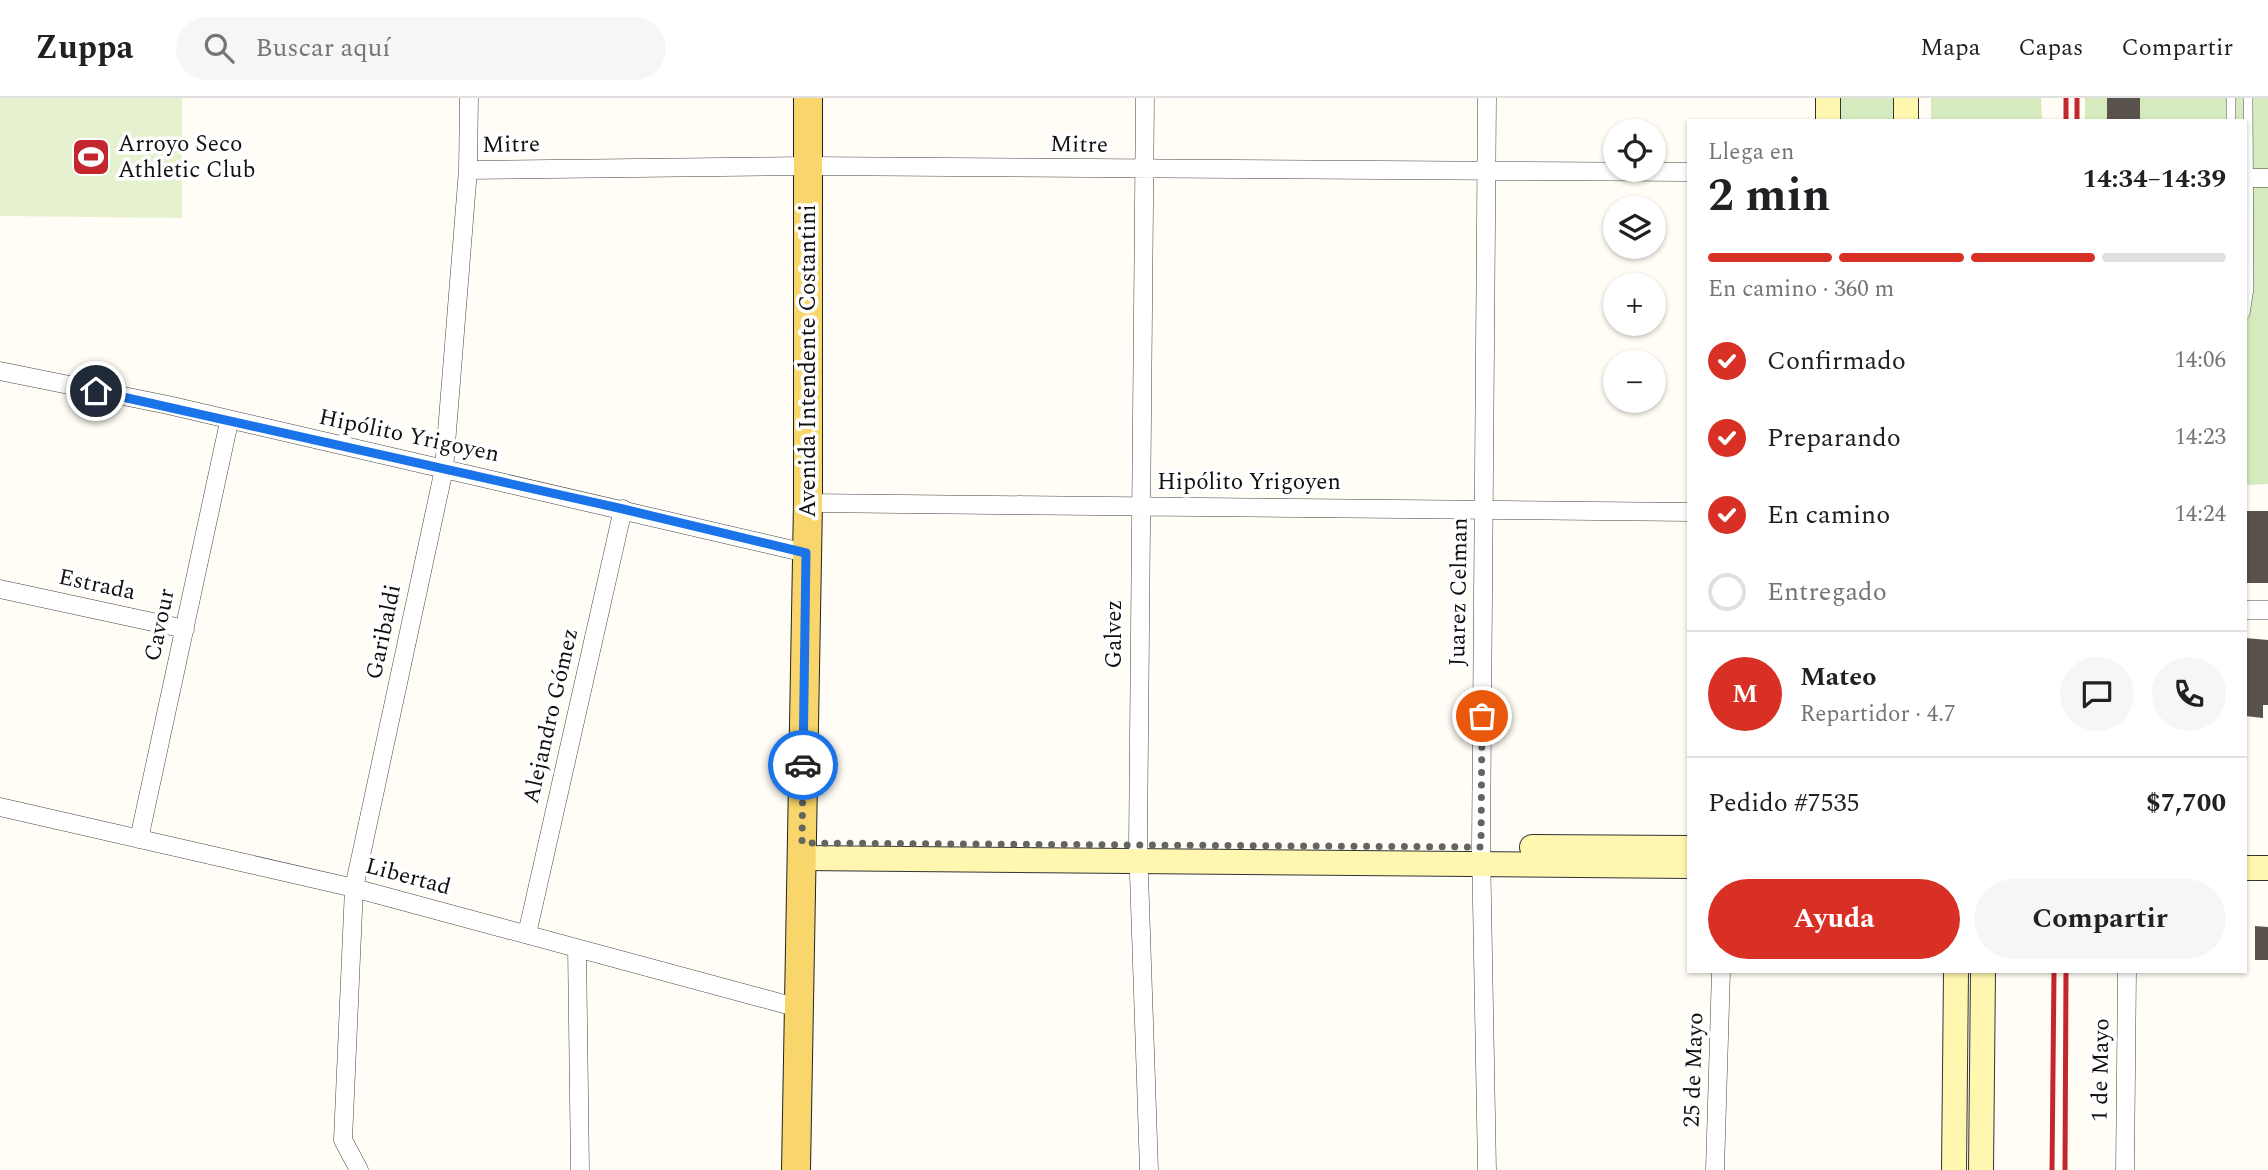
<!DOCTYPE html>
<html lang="es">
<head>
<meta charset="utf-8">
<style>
  body { margin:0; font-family:Spectral,serif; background:#f6f6f6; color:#202124; height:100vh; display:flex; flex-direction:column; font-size:26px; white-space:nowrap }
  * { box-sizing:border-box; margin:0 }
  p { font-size:23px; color:#757577 }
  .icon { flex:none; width:38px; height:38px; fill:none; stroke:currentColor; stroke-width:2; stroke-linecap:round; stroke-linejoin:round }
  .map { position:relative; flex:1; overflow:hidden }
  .drawer { position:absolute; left:1687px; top:21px; width:560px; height:854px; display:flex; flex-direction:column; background:#fff; border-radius:0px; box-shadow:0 2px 5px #0004 }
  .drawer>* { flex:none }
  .controls { position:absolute; left:1603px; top:21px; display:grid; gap:14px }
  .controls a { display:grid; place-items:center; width:63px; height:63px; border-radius:50%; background:#fff; box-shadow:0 2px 5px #0004; font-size:35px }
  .pin { position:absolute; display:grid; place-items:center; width:60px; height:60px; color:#fff; margin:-30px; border:4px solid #fff; border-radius:50%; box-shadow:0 2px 7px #0007 }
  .courier { position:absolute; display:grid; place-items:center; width:70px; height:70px; margin:-35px; border:5px solid #1a73e8; border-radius:50%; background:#fff; color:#222; box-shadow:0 2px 9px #0007 }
  .summary em { font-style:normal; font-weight:700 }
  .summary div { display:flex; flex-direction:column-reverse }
  .summary { display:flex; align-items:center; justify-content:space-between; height:119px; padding:0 21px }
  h1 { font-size:46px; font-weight:700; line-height:52px }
  .bar { display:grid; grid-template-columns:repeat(4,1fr); gap:10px 7px; align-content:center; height:84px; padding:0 21px }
  .bar i { height:9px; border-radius:5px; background:#e0e0e0 }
  .bar .current { background:#d93025 }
  .bar p { grid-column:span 4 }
  .line { display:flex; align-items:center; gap:18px; padding:0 21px; border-top:2px solid #e0e0e0 }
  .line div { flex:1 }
  .round { display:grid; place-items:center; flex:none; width:74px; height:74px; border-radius:37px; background:#f6f6f6 }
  ol { padding:0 21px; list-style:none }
  li { display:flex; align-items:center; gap:21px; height:77px }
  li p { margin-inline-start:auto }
  li .icon { padding:7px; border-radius:50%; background:#d93025; color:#fff; stroke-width:4 }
  li:last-child { color:#757577 }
  li i { width:38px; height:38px; border:4px solid #e0e0e0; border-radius:50% }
  .primary-button { display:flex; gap:14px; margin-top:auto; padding:14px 21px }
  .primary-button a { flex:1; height:80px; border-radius:42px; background:#d93025; color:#fff; font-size:28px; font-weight:700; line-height:80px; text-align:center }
  .primary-button a+a { background:#f6f6f6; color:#202124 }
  header { display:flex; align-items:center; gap:42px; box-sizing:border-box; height:98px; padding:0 35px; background:#fff; border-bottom:2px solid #e0e0e0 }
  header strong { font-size:33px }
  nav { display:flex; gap:38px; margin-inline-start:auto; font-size:24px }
  .search { width:490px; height:63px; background:#f6f6f6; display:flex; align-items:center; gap:18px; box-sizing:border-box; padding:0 24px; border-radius:38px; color:#757577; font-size:26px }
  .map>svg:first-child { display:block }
  .green { fill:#d5ebbd }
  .pitch { fill:#e6f2cf }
  .building { fill:#5a524d }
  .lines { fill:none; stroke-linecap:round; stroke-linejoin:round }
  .lane-casing { stroke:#444; stroke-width:10 }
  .street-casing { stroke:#444; stroke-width:19 }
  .secondary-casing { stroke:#333; stroke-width:26 }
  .primary-casing { stroke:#222; stroke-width:30 }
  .lane { stroke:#fff; stroke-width:9 }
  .street { stroke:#fff; stroke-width:18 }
  .secondary { stroke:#fff6b0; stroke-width:24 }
  .primary { stroke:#f9d66b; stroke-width:28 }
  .rail { stroke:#c4262e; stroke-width:5 }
  .done { stroke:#646461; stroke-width:7; stroke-dasharray:0 12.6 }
  .route { stroke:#1a73e8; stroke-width:9 }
  .labels { text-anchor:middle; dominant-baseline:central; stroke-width:7; stroke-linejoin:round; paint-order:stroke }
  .poi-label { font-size:23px; fill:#111; stroke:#fff; text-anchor:start }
  .street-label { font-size:23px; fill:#111; stroke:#fff }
</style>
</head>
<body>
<header>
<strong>Zuppa</strong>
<div class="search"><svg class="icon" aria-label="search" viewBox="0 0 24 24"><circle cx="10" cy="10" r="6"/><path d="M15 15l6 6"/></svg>Buscar aquí</div>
<nav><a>Mapa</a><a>Capas</a><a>Compartir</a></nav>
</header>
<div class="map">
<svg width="2268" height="1072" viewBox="0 0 2268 1072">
  <rect width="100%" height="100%" fill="#fffdf5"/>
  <path class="green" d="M1836,0H1900V23H1836Z
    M1931,0H2041L2042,23H1931Z
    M2085,0H2268V386L2245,387V23H2085Z"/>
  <path class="pitch" d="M0,0H182V120L0,118Z"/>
  <path class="building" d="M2107,0H2140V23H2107Z
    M2245,413H2268V485H2245Z
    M2245,540L2268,542V607H2263V620L2245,618Z
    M2255,828L2268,829V862H2255Z"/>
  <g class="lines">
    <defs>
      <path id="lane" d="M2231,23V0
        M2245,216L2249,191L2248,0"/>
      <path id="street" d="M1145,0L1138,747L1149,1072
        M1487,0L1481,749L1487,1072
        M468,72L808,68L1689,74
        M2245,80H2268
        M0,273L168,307L806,455
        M808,405L1689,414
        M0,491L185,531
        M2245,512H2268
        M0,709L354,790L799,910
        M139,741L229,324
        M527,836L623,411
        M577,850L580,1072
        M359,1072L343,1042L354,790L444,371L468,72L469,0
        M1715,1072L1721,873
        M2125,1072L2127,873"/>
      <path id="secondary" d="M1828,23V0
        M1906,23V0
        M1532,749L1689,750
        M802,760L1689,768
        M2245,770H2268
        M1954,1072L1956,873
        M1981,1072L1983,873"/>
      <path id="primary" d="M796,1072L808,405V0"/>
    </defs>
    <use href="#lane" class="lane-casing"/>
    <use href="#street" class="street-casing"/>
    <use href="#secondary" class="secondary-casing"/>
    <use href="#primary" class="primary-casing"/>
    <use href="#lane" class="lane"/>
    <use href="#street" class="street"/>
    <use href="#secondary" class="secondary"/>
    <use href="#primary" class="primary"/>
    <path class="rail" d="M2066,23V0
      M2077,23V0
      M2052,1072L2054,873
      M2065,1072L2066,873"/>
  </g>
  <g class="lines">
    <path class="done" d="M803,667L802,745L1481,749L1482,618"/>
    <path class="route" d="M96,293L623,411L806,455L803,667"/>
  </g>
  <defs>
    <symbol id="stadium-square" viewBox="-11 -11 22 22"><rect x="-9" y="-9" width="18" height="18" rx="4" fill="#c4262e" stroke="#fff"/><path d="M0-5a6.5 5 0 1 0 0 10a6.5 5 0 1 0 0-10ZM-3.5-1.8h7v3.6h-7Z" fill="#fff"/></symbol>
  </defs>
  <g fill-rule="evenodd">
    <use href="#stadium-square" x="69" y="37" width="44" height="44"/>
  </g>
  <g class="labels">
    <g class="poi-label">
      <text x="118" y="46">Arroyo Seco<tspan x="118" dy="26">Athletic Club</tspan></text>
    </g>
    <g class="street-label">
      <text transform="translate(511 47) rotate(-1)">Mitre</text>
      <text transform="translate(1079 47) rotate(1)">Mitre</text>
      <text transform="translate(808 263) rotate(-90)">Avenida Intendente Costantini</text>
      <text transform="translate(409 338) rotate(12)">Hipólito Yrigoyen</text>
      <text x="1249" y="384">Hipólito Yrigoyen</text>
      <text transform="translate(97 487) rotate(12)">Estrada</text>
      <text transform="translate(1459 494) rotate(-89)">Juarez Celman</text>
      <text transform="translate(160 527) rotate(-78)">Cavour</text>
      <text transform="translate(384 534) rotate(-78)">Garibaldi</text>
      <text transform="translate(1114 536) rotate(-90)">Galvez</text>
      <text transform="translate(551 618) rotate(-77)">Alejandro Gómez</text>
      <text transform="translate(408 779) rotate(15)">Libertad</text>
      <text transform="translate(1694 972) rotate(-88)">25 de Mayo</text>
      <text transform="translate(2101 972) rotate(-89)">1 de Mayo</text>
    </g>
  </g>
</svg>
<div class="controls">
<a><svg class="icon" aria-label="locate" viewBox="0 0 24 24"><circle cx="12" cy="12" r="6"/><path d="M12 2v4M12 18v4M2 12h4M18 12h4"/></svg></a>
<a><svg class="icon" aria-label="layers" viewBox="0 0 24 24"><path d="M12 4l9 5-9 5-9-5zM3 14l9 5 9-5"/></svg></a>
<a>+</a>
<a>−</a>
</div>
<div class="pin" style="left:1482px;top:618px;background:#ea580c"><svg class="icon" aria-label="bag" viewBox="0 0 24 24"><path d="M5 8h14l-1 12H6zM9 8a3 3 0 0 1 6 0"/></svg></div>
<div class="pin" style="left:96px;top:293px;background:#1f2937"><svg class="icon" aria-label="home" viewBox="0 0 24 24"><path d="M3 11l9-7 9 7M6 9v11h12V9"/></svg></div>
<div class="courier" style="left:803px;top:667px"><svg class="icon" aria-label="car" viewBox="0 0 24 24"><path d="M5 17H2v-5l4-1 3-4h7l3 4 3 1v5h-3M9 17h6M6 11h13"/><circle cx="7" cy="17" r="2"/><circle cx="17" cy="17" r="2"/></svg></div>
<section class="drawer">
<div class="summary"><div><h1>2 min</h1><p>Llega en</p></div><em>14:34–14:39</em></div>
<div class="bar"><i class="current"></i><i class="current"></i><i class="current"></i><i></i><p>En camino · 360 m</p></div>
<ol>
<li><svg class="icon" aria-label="check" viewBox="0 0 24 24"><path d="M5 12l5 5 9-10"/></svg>Confirmado<p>14:06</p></li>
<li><svg class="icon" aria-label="check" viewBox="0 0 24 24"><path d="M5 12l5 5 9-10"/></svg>Preparando<p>14:23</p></li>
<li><svg class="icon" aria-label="check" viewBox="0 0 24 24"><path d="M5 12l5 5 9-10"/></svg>En camino<p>14:24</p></li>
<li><i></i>Entregado</li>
</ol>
<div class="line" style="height:126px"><b class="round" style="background:#d93025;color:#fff">M</b><div><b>Mateo</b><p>Repartidor · 4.7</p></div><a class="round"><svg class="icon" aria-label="chat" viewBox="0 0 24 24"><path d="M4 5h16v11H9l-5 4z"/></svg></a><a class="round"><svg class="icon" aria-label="phone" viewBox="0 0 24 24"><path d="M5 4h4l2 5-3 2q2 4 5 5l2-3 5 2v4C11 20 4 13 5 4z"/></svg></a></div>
<div class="line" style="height:91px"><div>Pedido #7535</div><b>$7,700</b></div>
<div class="primary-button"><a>Ayuda</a><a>Compartir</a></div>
</section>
</div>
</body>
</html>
